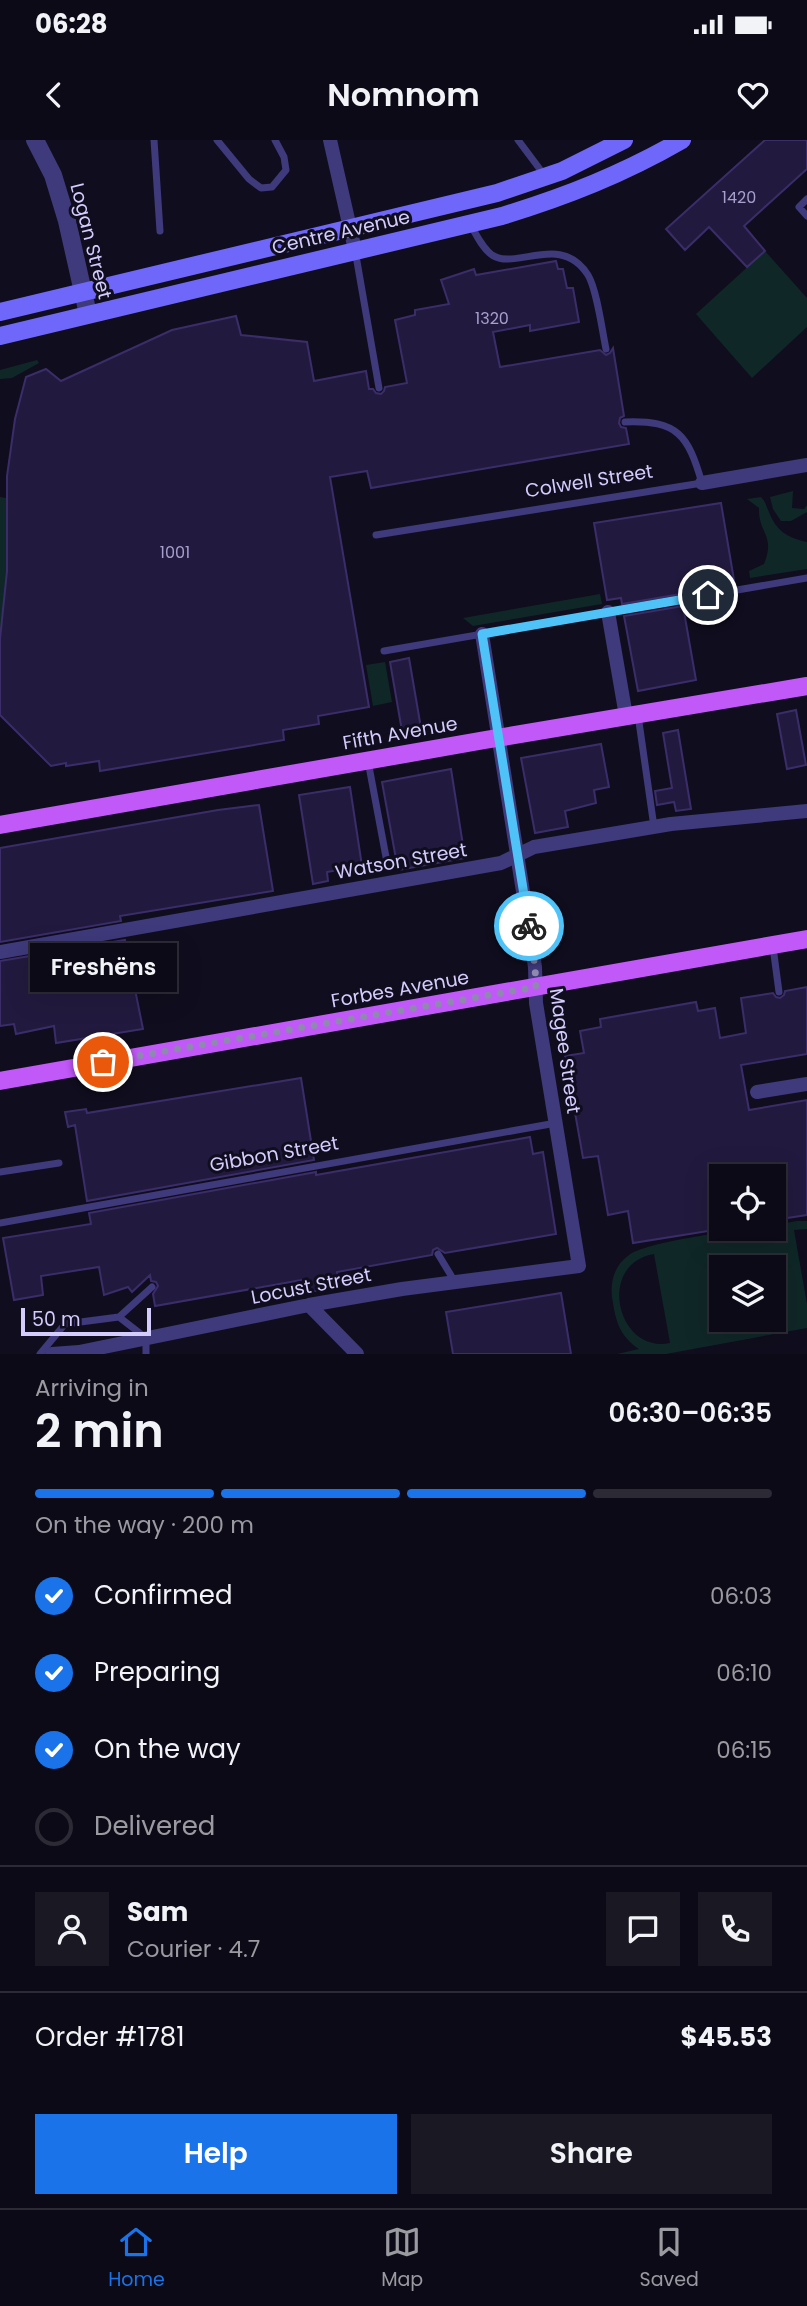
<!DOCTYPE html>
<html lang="en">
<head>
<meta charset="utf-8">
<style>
  body { margin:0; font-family:Poppins,sans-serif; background:#1a1823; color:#f1f3f6; height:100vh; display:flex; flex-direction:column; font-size:26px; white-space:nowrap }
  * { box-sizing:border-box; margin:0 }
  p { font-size:23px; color:#9a9aa1 }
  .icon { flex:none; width:38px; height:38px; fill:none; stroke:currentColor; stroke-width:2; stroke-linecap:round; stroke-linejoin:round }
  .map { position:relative; height:1214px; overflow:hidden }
  .sheet { display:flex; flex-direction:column; background:#0c0a16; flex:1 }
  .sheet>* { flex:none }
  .buttons { position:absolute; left:709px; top:1024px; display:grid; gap:14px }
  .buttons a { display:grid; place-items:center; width:77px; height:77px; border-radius:0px; background:#0c0a16; box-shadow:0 7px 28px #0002,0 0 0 2px #2c2b35; font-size:35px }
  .scale { position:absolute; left:21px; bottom:18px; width:130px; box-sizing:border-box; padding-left:7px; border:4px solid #d3ccfd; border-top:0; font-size:19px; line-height:24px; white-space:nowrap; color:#d3ccfd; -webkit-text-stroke:5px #100d1e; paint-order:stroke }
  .pin { position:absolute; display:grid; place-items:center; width:60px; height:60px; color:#fff; margin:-30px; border:4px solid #fff; border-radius:50%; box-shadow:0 2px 7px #0007 }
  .courier { position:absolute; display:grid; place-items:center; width:70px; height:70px; margin:-35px; border:5px solid #4fc3f7; border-radius:50%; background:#fff; color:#222; box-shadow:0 2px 9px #0007 }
  .bubble { position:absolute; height:49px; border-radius:0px; background:#0c0a16; box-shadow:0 7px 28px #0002,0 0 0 2px #2c2b35; font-size:23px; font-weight:600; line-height:49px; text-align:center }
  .overview em { font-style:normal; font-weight:600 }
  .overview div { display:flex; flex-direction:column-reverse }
  .overview { display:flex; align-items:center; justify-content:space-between; height:119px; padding:0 35px }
  h1 { font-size:46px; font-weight:600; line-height:52px }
  .bar { display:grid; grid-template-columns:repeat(4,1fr); gap:10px 7px; align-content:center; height:84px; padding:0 35px }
  .bar i { height:9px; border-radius:5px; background:#2c2b35 }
  .bar .active { background:#1a73e8 }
  .bar p { grid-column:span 4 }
  .line { display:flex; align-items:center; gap:18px; padding:0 35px; border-top:2px solid #2c2b35 }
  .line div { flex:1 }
  .round { display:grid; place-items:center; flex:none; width:74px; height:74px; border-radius:0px; background:#1a1823 }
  ol { padding:0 35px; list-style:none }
  li { display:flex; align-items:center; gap:21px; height:77px }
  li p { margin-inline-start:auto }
  li .icon { padding:7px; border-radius:50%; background:#1a73e8; color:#fff; stroke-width:4 }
  li:last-child { color:#9a9aa1 }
  li i { width:38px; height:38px; border:4px solid #2c2b35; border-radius:50% }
  .cta { display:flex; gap:14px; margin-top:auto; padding:14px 35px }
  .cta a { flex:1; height:80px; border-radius:0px; background:#1a73e8; color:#fff; font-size:28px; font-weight:600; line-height:80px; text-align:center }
  .cta a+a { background:#1a1823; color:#f1f3f6 }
  .status { display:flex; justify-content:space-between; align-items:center; height:49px; padding:0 35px; background:#0c0a16; direction:ltr }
  .status svg { height:19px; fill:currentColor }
  header { display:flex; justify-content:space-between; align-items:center; height:91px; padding:0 35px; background:#0c0a16; font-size:32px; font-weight:600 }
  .menu { display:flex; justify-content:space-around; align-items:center; height:98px; border-top:2px solid #2c2b35; background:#0c0a16; font-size:19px; color:#9a9aa1 }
  .menu a { display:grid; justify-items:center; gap:4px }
  .menu .active { color:#1a73e8 }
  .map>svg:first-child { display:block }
  .green { fill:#102727; fill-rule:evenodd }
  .building { fill:#221a3e; stroke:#3b2d69; stroke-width:2 }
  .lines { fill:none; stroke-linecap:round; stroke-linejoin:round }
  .service { stroke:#3e3a7b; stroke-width:7 }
  .minor { stroke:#3e3a7b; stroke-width:14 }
  .tertiary { stroke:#3e3a7b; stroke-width:18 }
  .secondary { stroke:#6f67f9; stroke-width:18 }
  .primary { stroke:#c158f8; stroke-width:18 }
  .done { stroke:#8f89af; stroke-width:7; stroke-dasharray:0 12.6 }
  .route { stroke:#4fc3f7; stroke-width:9 }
  .labels { text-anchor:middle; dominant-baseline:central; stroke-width:6; stroke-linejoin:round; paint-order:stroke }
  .number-label { font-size:16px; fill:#a7a0cd }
  .street-label { font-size:19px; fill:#d3ccfd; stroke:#100d1e }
</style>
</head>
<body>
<div class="status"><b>06:28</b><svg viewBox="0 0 49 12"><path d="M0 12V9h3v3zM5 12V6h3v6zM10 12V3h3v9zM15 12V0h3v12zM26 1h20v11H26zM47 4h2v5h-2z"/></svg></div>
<header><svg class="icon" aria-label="back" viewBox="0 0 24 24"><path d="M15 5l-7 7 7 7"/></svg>Nomnom<svg class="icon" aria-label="heart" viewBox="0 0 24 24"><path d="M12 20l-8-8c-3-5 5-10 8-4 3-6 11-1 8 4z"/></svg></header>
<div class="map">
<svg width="807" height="1214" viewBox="0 0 807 1214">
  <rect width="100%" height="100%" fill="#100d1e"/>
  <path class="green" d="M765,111L807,158V187L752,238L696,174Z
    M37,220L39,223L12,238L0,239V230Z
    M793,351L792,368L804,369L807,365V372L791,381H781L773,369L770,357Z
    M0,357L6,358L7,431L0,499Z
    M761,357C766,362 766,366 769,372C776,391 788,398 807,402V429L750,438L749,431L764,424C776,394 758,394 759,368L747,359Z
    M600,454L602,464L473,486L463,478Z
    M385,522L392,562L373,566L366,525Z
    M797,1081H807V1089L794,1090L807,1164V1188L666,1214H617L639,1209C621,1197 616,1183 613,1163C609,1145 613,1126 629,1115C649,1101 747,1088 774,1088V1085ZM654,1114L670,1203C617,1214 596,1124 654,1114ZM721,1127H774V1180H721Z"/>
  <path class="building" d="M765,0H807V29L744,86L765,111L747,127L709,87L685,110L666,89Z
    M556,121L558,129H563L567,148H573L579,182L530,191V185L493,192L500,227L600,210L606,215L610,213L613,208L624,276L620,278L619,283L621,287L626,288L629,304L371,348L367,331L330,337L369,567L318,576L319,584L283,590L284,600L100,631L99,621L66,626V623L51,626L0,575V499L7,431V336L15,279L26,237L46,229L61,241L172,190L236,176L241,195L307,202L314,241L366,231L369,249H373L376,253L381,254L384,251L385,247L407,243L395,180L415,175V170L449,164L441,140L474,129L476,135Z
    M721,363L734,440L680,449L681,454L622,464L621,458L607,460L594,383Z
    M683,466L696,540L638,551L624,476Z
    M409,518L421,588L402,591L390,522Z
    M796,570L806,625L787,629L777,574Z
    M678,590L691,669L676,671L674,662L657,665L655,651L672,648L663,593Z
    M601,604L609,647L594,650L596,663L565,671L568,687L535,693L521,618Z
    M451,629L465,718L398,730L382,642Z
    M350,647L362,726L327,732L328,741L313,744L299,655Z
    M259,665L273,751L120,776L121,781L0,802V708L218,670Z
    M125,800L143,889L56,903L54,886L16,894L14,884L0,886V821Z
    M807,847V914L741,925L749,970L807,960V1075L774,1080V1036H721V1089L633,1103L628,1071L608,1075L598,1016L583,1018L565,916L584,913L580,891L601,887L600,879L696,862L698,871L715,868L720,898L746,893L741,858L773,853L776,857L780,858L784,855L785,851Z
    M301,938L314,1020L87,1061L75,985L68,987L65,972L86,969L87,973Z
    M530,997L533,1014L543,1012L556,1094L445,1113L437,1108L433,1110L432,1115L337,1132L338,1138L335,1139L336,1143L331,1144V1148L304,1153L302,1140L155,1166L153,1154L158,1146L156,1142L151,1141L150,1135L132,1152L128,1147L104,1155L99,1127L41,1136L43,1155L14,1160L3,1098L91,1084L89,1073L316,1032V1035Z
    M561,1153L571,1214H453L446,1172Z"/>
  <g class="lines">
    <path class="service" d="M154,0L160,91
      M217,0L249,39L261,48L272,47L286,30L284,17L275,0
      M518,0L545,36
      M807,59L799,67L807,76
      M470,84C476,94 482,108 492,115C516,131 561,92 588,135C597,150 602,190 606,209
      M355,110L379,248
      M376,395L702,343C688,295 678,280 625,282
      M384,511L807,438
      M638,575L654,687
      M368,621L386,717
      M773,807L779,852
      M0,1032L59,1023
      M0,1083L556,983
      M438,1114L455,1142
      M119,1177L152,1147
      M40,1214L65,1184L119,1177L146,1198V1214"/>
    <path class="minor" d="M330,0L355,110
      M702,343L807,325
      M608,472L626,576
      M0,812L501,723L534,707L671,684L807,671
      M757,952L807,944
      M309,1165L357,1214
      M52,1214L79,1212L309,1165L402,1149L579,1126L536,863L535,827L482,494"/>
    <path class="tertiary" d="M35,0L53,35L67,81L88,174"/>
    <path class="secondary" d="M0,172L497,53L562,31L624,0
      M0,196L502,76C567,56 623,34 682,0"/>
    <path class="primary" d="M0,685L485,600L807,546
      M0,941L807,799"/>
  </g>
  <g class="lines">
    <path class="done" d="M103,922L536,847L535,827L529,786"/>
    <path class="route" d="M529,786L482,494L708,455"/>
  </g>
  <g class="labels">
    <g class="number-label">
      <text x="739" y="57">1420</text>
      <text x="492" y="178">1320</text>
      <text x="175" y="412">1001</text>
    </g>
    <g class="street-label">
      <text transform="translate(341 92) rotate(-13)">Centre Avenue</text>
      <text transform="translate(91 101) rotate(76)">Logan Street</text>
      <text transform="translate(589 341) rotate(-9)">Colwell Street</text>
      <text transform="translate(400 593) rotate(-10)">Fifth Avenue</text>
      <text transform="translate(401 721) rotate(-10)">Watson Street</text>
      <text transform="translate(400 849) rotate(-10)">Forbes Avenue</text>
      <text transform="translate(565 911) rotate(82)">Magee Street</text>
      <text transform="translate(274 1014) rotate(-10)">Gibbon Street</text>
      <text transform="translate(311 1146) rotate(-11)">Locust Street</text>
    </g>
  </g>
</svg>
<div class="buttons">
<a><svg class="icon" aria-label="locate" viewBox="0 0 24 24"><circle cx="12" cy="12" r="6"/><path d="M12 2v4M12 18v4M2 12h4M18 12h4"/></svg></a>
<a><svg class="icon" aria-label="layers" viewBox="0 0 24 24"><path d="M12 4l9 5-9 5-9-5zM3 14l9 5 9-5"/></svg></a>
</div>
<div class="scale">50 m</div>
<div class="pin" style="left:103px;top:922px;background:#ea580c"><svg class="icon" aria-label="bag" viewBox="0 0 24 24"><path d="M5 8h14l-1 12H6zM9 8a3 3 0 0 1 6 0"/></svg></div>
<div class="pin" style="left:708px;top:455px;background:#1f2937"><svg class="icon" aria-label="home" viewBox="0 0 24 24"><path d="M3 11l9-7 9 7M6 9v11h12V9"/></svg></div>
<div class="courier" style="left:529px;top:786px"><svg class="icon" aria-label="bike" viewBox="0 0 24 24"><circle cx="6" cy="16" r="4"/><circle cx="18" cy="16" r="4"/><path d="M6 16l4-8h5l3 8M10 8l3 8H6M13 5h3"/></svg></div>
<div class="bubble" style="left:30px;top:803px;width:147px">Freshëns</div>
</div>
<section class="sheet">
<div class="overview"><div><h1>2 min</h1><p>Arriving in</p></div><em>06:30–06:35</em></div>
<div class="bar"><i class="active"></i><i class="active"></i><i class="active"></i><i></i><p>On the way · 200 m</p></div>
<ol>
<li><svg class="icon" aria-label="check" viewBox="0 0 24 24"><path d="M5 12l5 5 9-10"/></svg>Confirmed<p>06:03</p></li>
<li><svg class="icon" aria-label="check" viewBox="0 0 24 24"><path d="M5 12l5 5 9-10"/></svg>Preparing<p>06:10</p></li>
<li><svg class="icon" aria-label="check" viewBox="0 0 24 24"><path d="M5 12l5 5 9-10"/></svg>On the way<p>06:15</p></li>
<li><i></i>Delivered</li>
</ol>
<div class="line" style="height:126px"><a class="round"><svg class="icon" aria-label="person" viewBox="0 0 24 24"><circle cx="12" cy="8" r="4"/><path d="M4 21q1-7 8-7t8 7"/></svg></a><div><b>Sam</b><p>Courier · 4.7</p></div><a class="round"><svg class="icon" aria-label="chat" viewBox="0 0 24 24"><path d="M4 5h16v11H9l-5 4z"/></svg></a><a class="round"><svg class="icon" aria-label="phone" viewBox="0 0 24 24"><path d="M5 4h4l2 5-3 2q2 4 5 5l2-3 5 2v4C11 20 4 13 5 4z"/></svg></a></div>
<div class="line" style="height:91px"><div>Order #1781</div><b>$45.53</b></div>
<div class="cta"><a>Help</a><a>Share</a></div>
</section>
<nav class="menu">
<a class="active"><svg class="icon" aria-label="home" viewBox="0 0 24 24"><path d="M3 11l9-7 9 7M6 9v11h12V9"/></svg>Home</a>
<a><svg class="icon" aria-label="map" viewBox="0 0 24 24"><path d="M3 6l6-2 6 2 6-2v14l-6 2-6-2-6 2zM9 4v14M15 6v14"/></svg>Map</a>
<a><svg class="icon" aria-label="saved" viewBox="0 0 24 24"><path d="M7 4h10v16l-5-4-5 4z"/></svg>Saved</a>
</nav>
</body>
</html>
